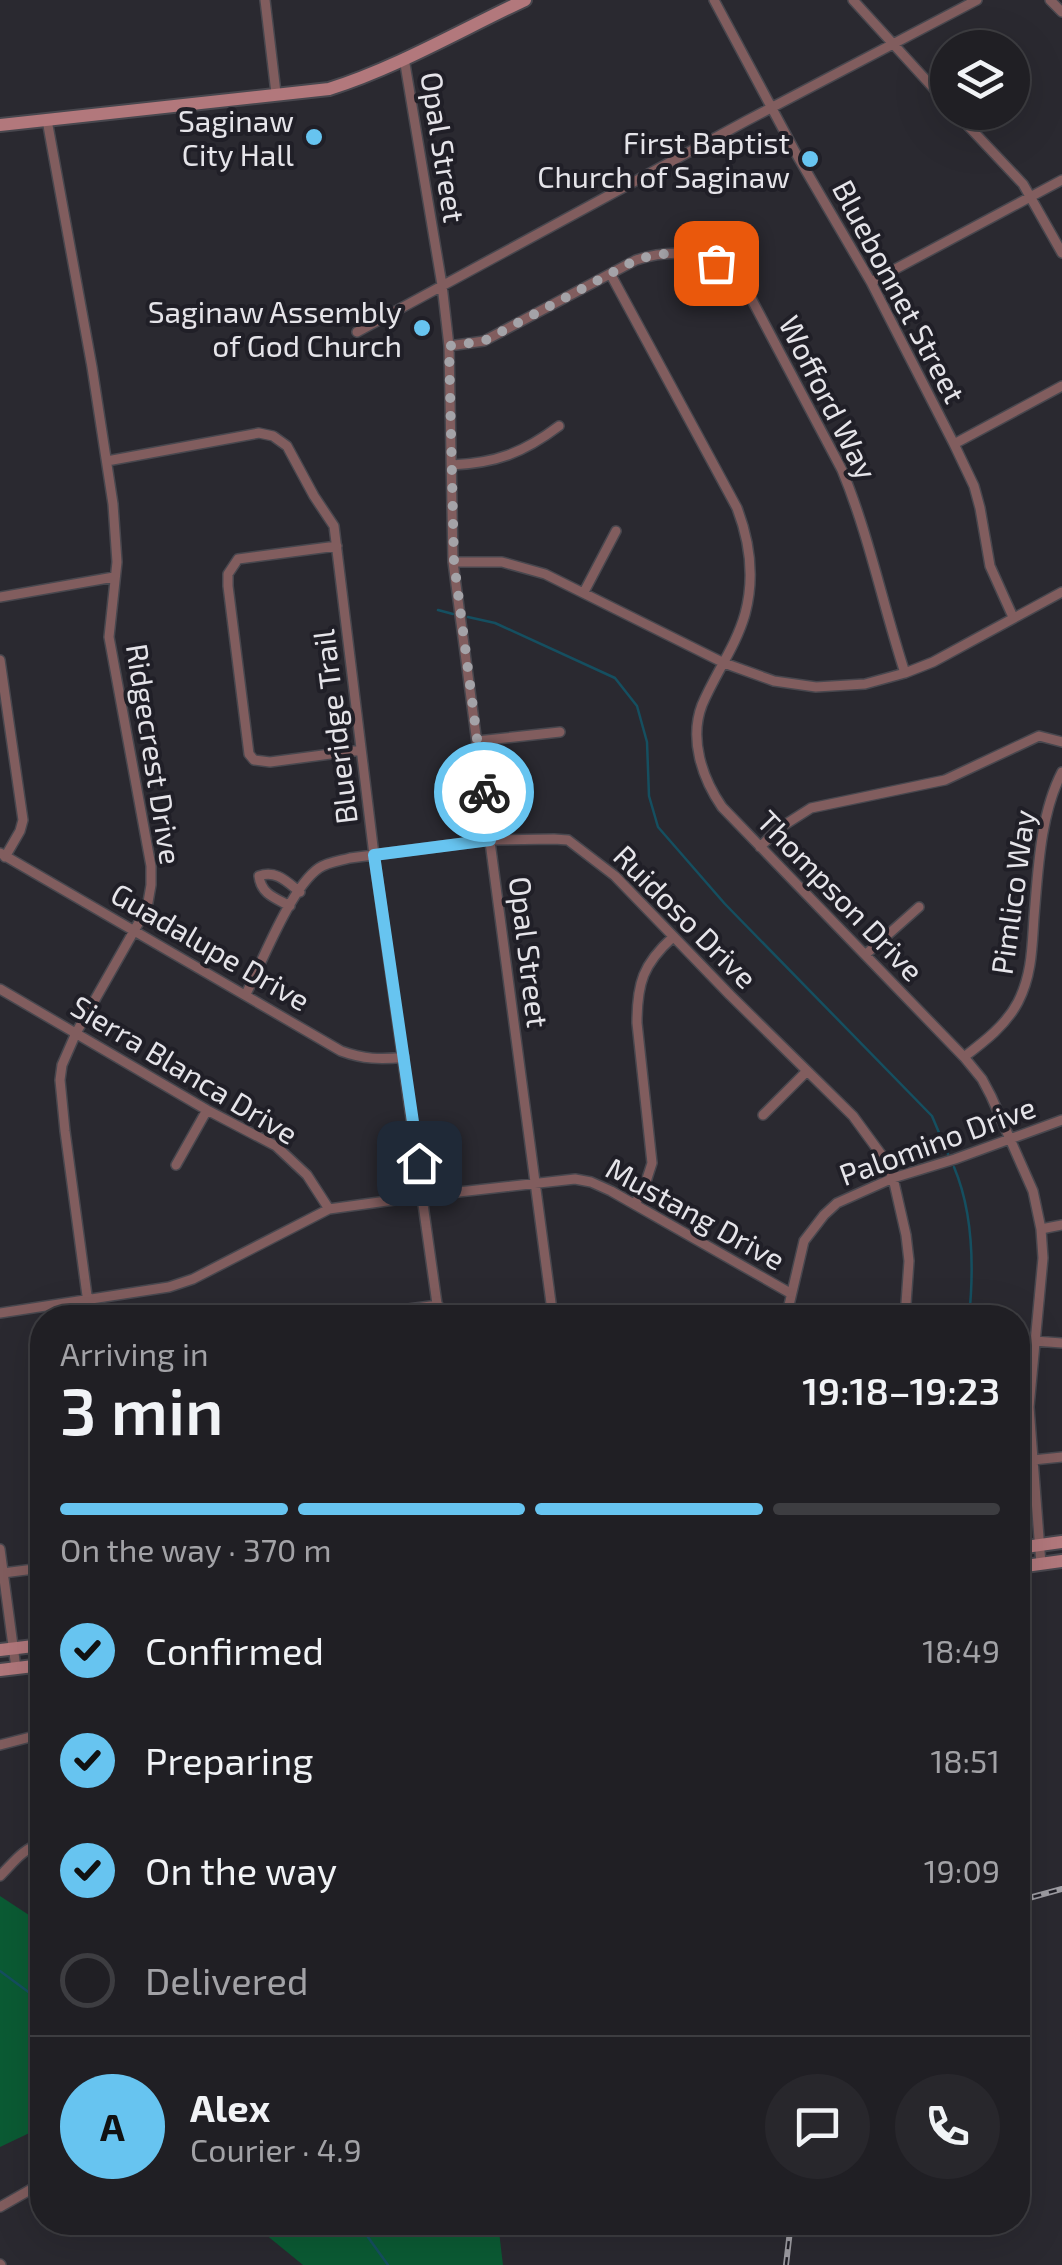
<!DOCTYPE html>
<html lang="en">
<head>
<meta charset="utf-8">
<style>
  body { margin:0; font-family:"Exo 2",sans-serif; background:#28272c; color:#f1f3f6; height:100vh; display:flex; flex-direction:column; font-size:38px; white-space:nowrap }
  * { box-sizing:border-box; margin:0 }
  p { font-size:32px; color:#a2a2a6 }
  .icon { flex:none; width:55px; height:55px; fill:none; stroke:currentColor; stroke-width:2; stroke-linecap:round; stroke-linejoin:round }
  .map { position:relative; flex:1; overflow:hidden }
  .drawer { position:absolute; left:30px; top:1305px; width:1000px; height:930px; display:flex; flex-direction:column; background:#201f24; border-radius:40px; box-shadow:0 10px 40px #0002,0 0 0 2px #3d3d41 }
  .drawer>* { flex:none }
  .controls { position:absolute; left:930px; top:30px; display:grid; gap:20px }
  .controls a { display:grid; place-items:center; width:100px; height:100px; border-radius:50%; background:#201f24; box-shadow:0 10px 40px #0002,0 0 0 2px #3d3d41; font-size:50px }
  .pin { position:absolute; display:grid; place-items:center; width:85px; height:85px; color:#fff; margin:-42px; border-radius:20px; box-shadow:0 5px 15px #0006 }
  .courier { position:absolute; display:grid; place-items:center; width:100px; height:100px; margin:-50px; border:8px solid #67c4f0; border-radius:50%; background:#fff; color:#222; box-shadow:0 2px 12px #0007 }
  .head em { font-style:normal; font-weight:600 }
  .head div { display:flex; flex-direction:column-reverse }
  .head { display:flex; align-items:center; justify-content:space-between; height:170px; padding:0 30px }
  h1 { font-size:65px; font-weight:600; line-height:75px }
  .bar { display:grid; grid-template-columns:repeat(4,1fr); gap:15px 10px; align-content:center; height:120px; padding:0 30px }
  .bar i { height:12px; border-radius:8px; background:#3d3d41 }
  .bar .current { background:#67c4f0 }
  .bar p { grid-column:span 4 }
  .line { display:flex; align-items:center; gap:25px; padding:0 30px; border-top:2px solid #3d3d41 }
  .line div { flex:1 }
  .round { display:grid; place-items:center; flex:none; width:105px; height:105px; border-radius:52px; background:#28272c }
  ol { padding:0 30px; list-style:none }
  li { display:flex; align-items:center; gap:30px; height:110px }
  li p { margin-inline-start:auto }
  li .icon { padding:10px; border-radius:50%; background:#67c4f0; color:#111; stroke-width:4 }
  li:last-child { color:#a2a2a6 }
  li i { width:55px; height:55px; border:5px solid #3d3d41; border-radius:50% }
  .map>svg:first-child { display:block }
  .green { fill:#0b5b34 }
  .lines { fill:none; stroke-linecap:round; stroke-linejoin:round }
  .stream { stroke:#154f60; stroke-width:2.5 }
  .street-casing { stroke:#48474e; stroke-width:12 }
  .secondary-casing { stroke:#48474e; stroke-width:16 }
  .street { stroke:#815d5e; stroke-width:9 }
  .secondary { stroke:#b2787c; stroke-width:12 }
  .rail-casing { stroke:#9d9ca2; stroke-width:6 }
  .rail { stroke:#201f27; stroke-width:2.5; stroke-dasharray:8; stroke-linecap:butt }
  .done { stroke:#a4a3a8; stroke-width:10; stroke-dasharray:0 18 }
  .route { stroke:#67c4f0; stroke-width:12 }
  .poi-dot { fill:#67c4f0; stroke:#201f27; stroke-width:4 }
  .labels { text-anchor:middle; dominant-baseline:central; stroke-width:8; stroke-linejoin:round; paint-order:stroke }
  .poi-label { font-size:30px; fill:#e5e4e9; stroke:#201f27; text-anchor:end }
  .street-label { font-size:30px; fill:#e5e4e9; stroke:#201f27 }
</style>
</head>
<body>
<div class="map">
<svg width="1062" height="2265" viewBox="0 0 1062 2265">
  <rect width="100%" height="100%" fill="#2a2930"/>
  <path class="green" d="M0,1896L35,1919L42,1911V2127L0,2147Z
    M208,2223H498L503,2265H303L265,2234L217,2235Z"/>
  <g class="lines">
    <path class="stream" d="M438,610L453,614
      M468,617L495,623L615,678L637,706L647,742L649,796L658,827L725,904L932,1116L948,1154
      M954,1167C973,1212 974,1269 969,1318
      M0,1971L42,2002
      M335,2222L365,2233L388,2265"/>
    <defs>
      <path id="street" d="M265,0L276,93
        M714,0L798,157L871,282L954,444L974,486L980,508L990,566L1013,617
        M853,0L948,104
        M1050,0L1062,12
        M404,58L442,285L449,346L453,562L553,1318
        M955,112L1023,184L1062,253
        M47,120L92,367L113,504L117,562L109,637L151,866V885L147,908L76,1033L62,1065L60,1080L65,1131L90,1318
        M611,275L737,508C750,542 755,577 745,614C736,646 715,674 702,705C689,739 702,778 722,807L964,1057L982,1079L991,1096L1033,1191L1041,1229L1043,1258L1029,1407L1041,1564
        M871,282L1062,180
        M357,332L746,121L977,0
        M449,346L484,341L636,260C687,244 722,256 752,300L842,470C869,535 883,606 905,673
        M954,444L1062,386
        M107,461L259,433L273,436L287,446L314,496L334,526L374,855L439,1318
        M452,465C496,463 523,453 559,426
        M337,546L238,559L228,574V586L249,754L254,760L270,762L361,750
        M453,562H502L545,574L724,663L774,681L816,687L865,684L905,673L933,662L1062,592
        M584,592L616,531
        M0,597L114,577
        M0,660L23,820L20,831L5,857
        M477,741L560,732
        M760,847L778,829L811,808L945,780L1039,736L1062,742
        M0,853L341,1051C363,1059 381,1060 404,1057
        M290,906C275,898 261,894 259,876C276,870 286,881 300,892
        M865,955L919,907
        M0,989L207,1110L276,1146L307,1175L329,1209
        M246,994C262,962 291,887 319,868C328,862 339,861 350,858L490,840L554,839L568,840L615,876L730,995L853,1116L883,1157L893,1178L906,1235L909,1261L905,1318
        M964,1057C985,1041 1006,1025 1018,1002C1032,975 1032,947 1034,917C1038,871 1040,814 1062,772
        M763,1115L807,1071
        M176,1165L207,1110
        M635,1204L644,1188L652,1163L637,1023C637,983 643,964 673,937
        M1041,1229L1062,1225
        M0,1313L169,1287L193,1279L329,1209L423,1196L575,1179L591,1182L611,1191L790,1293
        M343,1318L438,1305
        M786,1318L804,1241L824,1215L837,1203L893,1178L955,1159L1062,1120
        M1034,1341L1062,1343
        M1033,1460L1062,1457
        M0,1549L16,1668
        M3,1573L42,1568
        M0,1745L42,1734
        M0,1876C14,1862 22,1849 42,1843
        M0,2207L42,2183
        M0,2264L1,2265"/>
      <path id="secondary" d="M0,125L329,89C396,68 461,30 525,0
        M1018,1548L1062,1542
        M1018,1567L1062,1561
        M0,1650L42,1645
        M0,1670L42,1665"/>
    </defs>
    <use href="#street" class="street-casing"/>
    <use href="#secondary" class="secondary-casing"/>
    <use href="#street" class="street"/>
    <use href="#secondary" class="secondary"/>
    <defs>
      <path id="rail" d="M1018,1901L1062,1889
        M786,2265L791,2222"/>
    </defs>
    <use href="#rail" class="rail-casing"/>
    <use href="#rail" class="rail"/>
  </g>
  <g class="lines">
    <path class="done" d="M484,792L454,562L449,346L484,341L636,260C665,251 688,251 716,263"/>
    <path class="route" d="M419,1163L374,855L490,840L484,792"/>
  </g>
  <g class="poi-dot">
    <circle cx="314" cy="137" r="10"/>
    <circle cx="810" cy="159" r="10"/>
    <circle cx="422" cy="328" r="10"/>
  </g>
  <g class="labels">
    <g class="poi-label">
      <text x="294" y="120">Saginaw<tspan x="294" dy="34">City Hall</tspan></text>
      <text x="790" y="142">First Baptist<tspan x="790" dy="34">Church of Saginaw</tspan></text>
      <text x="402" y="311">Saginaw Assembly<tspan x="402" dy="34">of God Church</tspan></text>
    </g>
    <g class="street-label">
      <text transform="translate(444 147) rotate(81)">Opal Street</text>
      <text transform="translate(900 291) rotate(62)">Bluebonnet Street</text>
      <text transform="translate(829 397) rotate(63)">Wofford Way</text>
      <text transform="translate(334 727) rotate(-97)">Blueridge Trail</text>
      <text transform="translate(155 754) rotate(81)">Ridgecrest Drive</text>
      <text transform="translate(1012 892) rotate(-82)">Pimlico Way</text>
      <text transform="translate(841 895) rotate(46)">Thompson Drive</text>
      <text transform="translate(686 916) rotate(45)">Ruidoso Drive</text>
      <text transform="translate(211 946) rotate(30)">Guadalupe Drive</text>
      <text transform="translate(530 952) rotate(83)">Opal Street</text>
      <text transform="translate(185 1069) rotate(31)">Sierra Blanca Drive</text>
      <text transform="translate(937 1140) rotate(-20)">Palomino Drive</text>
      <text transform="translate(696 1213) rotate(29)">Mustang Drive</text>
    </g>
  </g>
</svg>
<div class="controls">
<a><svg class="icon" aria-label="layers" viewBox="0 0 24 24"><path d="M12 4l9 5-9 5-9-5zM3 14l9 5 9-5"/></svg></a>
</div>
<div class="pin" style="left:716px;top:263px;background:#ea580c"><svg class="icon" aria-label="bag" viewBox="0 0 24 24"><path d="M5 8h14l-1 12H6zM9 8a3 3 0 0 1 6 0"/></svg></div>
<div class="pin" style="left:419px;top:1163px;background:#1f2937"><svg class="icon" aria-label="home" viewBox="0 0 24 24"><path d="M3 11l9-7 9 7M6 9v11h12V9"/></svg></div>
<div class="courier" style="left:484px;top:792px"><svg class="icon" aria-label="bike" viewBox="0 0 24 24"><circle cx="6" cy="16" r="4"/><circle cx="18" cy="16" r="4"/><path d="M6 16l4-8h5l3 8M10 8l3 8H6M13 5h3"/></svg></div>
<section class="drawer">
<div class="head"><div><h1>3 min</h1><p>Arriving in</p></div><em>19:18–19:23</em></div>
<div class="bar"><i class="current"></i><i class="current"></i><i class="current"></i><i></i><p>On the way · 370 m</p></div>
<ol>
<li><svg class="icon" aria-label="check" viewBox="0 0 24 24"><path d="M5 12l5 5 9-10"/></svg>Confirmed<p>18:49</p></li>
<li><svg class="icon" aria-label="check" viewBox="0 0 24 24"><path d="M5 12l5 5 9-10"/></svg>Preparing<p>18:51</p></li>
<li><svg class="icon" aria-label="check" viewBox="0 0 24 24"><path d="M5 12l5 5 9-10"/></svg>On the way<p>19:09</p></li>
<li><i></i>Delivered</li>
</ol>
<div class="line" style="height:180px"><b class="round" style="background:#67c4f0;color:#111">A</b><div><b>Alex</b><p>Courier · 4.9</p></div><a class="round"><svg class="icon" aria-label="chat" viewBox="0 0 24 24"><path d="M4 5h16v11H9l-5 4z"/></svg></a><a class="round"><svg class="icon" aria-label="phone" viewBox="0 0 24 24"><path d="M5 4h4l2 5-3 2q2 4 5 5l2-3 5 2v4C11 20 4 13 5 4z"/></svg></a></div>
</section>
</div>
</body>
</html>
